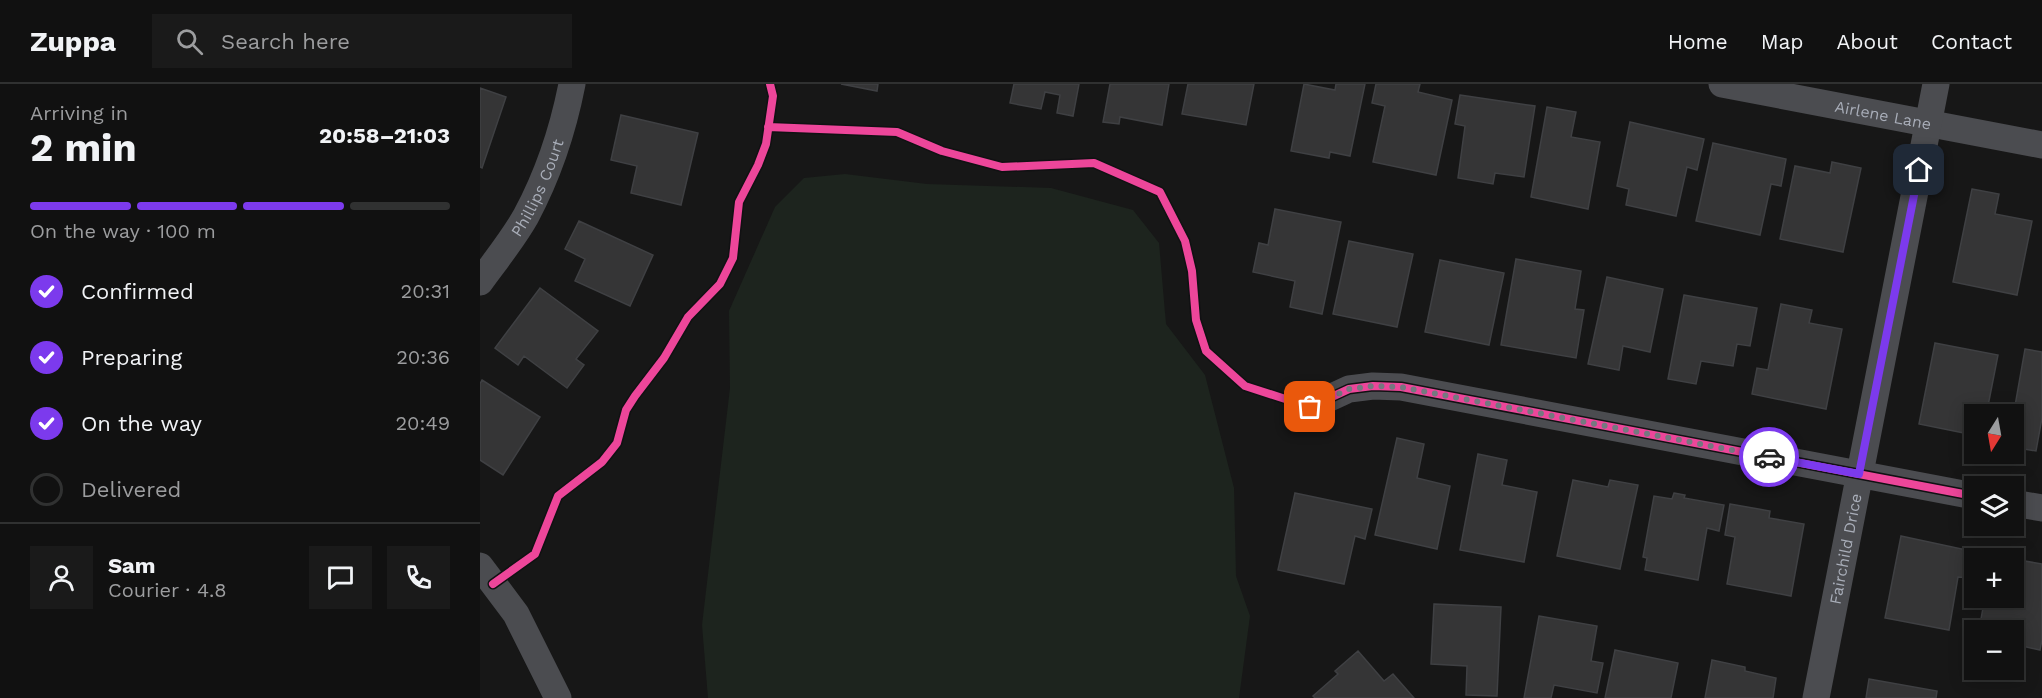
<!DOCTYPE html>
<html lang="en">
<head>
<meta charset="utf-8">
<style>
  body { margin:0; font-family:"Work Sans",sans-serif; background:#1a1a1a; color:#f1f3f6; height:100vh; display:flex; flex-direction:column; font-size:22px; white-space:nowrap }
  * { box-sizing:border-box; margin:0 }
  p { font-size:20px; color:#9c9d9f }
  .icon { flex:none; width:33px; height:33px; fill:none; stroke:currentColor; stroke-width:2; stroke-linecap:round; stroke-linejoin:round }
  .map { position:relative; flex:1; overflow:hidden }
  .panel { display:flex; flex-direction:column; background:#111; width:480px }
  .panel>* { flex:none }
  .needle { width:39px; rotate:191deg }
  .buttons { position:absolute; left:1484px; top:320px; display:grid; gap:12px }
  .buttons a { display:grid; place-items:center; width:60px; height:60px; border-radius:0px; background:#111; box-shadow:0 3px 15px #0003,0 0 0 2px #303131; font-size:30px }
  .pin { position:absolute; display:grid; place-items:center; width:51px; height:51px; color:#fff; margin:-26px; border-radius:12px; box-shadow:0 3px 9px #0006 }
  .courier { position:absolute; display:grid; place-items:center; width:60px; height:60px; margin:-30px; border:4px solid #7c3aed; border-radius:50%; background:#fff; color:#222; box-shadow:0 2px 8px #0007 }
  .head em { font-style:normal; font-weight:700 }
  .head div { display:flex; flex-direction:column-reverse }
  .head { display:flex; align-items:center; justify-content:space-between; height:102px; padding:0 30px }
  h1 { font-size:39px; font-weight:700; line-height:45px }
  .bar { display:grid; grid-template-columns:repeat(4,1fr); gap:9px 6px; align-content:center; height:72px; padding:0 30px }
  .bar i { height:8px; border-radius:4px; background:#303131 }
  .bar .on { background:#7c3aed }
  .bar p { grid-column:span 4 }
  .line { display:flex; align-items:center; gap:15px; padding:0 30px; border-top:2px solid #303131 }
  .line div { flex:1 }
  .round { display:grid; place-items:center; flex:none; width:63px; height:63px; border-radius:0px; background:#1a1a1a }
  ol { padding:0 30px; list-style:none }
  li { display:flex; align-items:center; gap:18px; height:66px }
  li p { margin-inline-start:auto }
  li .icon { padding:6px; border-radius:50%; background:#7c3aed; color:#fff; stroke-width:4 }
  li:last-child { color:#9c9d9f }
  li i { width:33px; height:33px; border:3px solid #303131; border-radius:50% }
  header { display:flex; align-items:center; gap:36px; box-sizing:border-box; height:84px; padding:0 30px; background:#111; border-bottom:2px solid #303131 }
  header strong { font-size:28px }
  nav { display:flex; gap:33px; margin-inline-start:auto; font-size:21px }
  .search { width:420px; height:54px; background:#1a1a1a; display:flex; align-items:center; gap:15px; box-sizing:border-box; padding:0 21px; border-radius:0px; color:#9c9d9f; font-size:22px }
  main { display:flex; flex:1; min-height:0 }
  .map>svg:first-child { display:block }
  .green { fill:#1d241e }
  .building { fill:#353536; stroke:#3f4043; stroke-width:1.5 }
  .lines { fill:none; stroke-linecap:round; stroke-linejoin:round }
  .street { stroke:#4b4c50; stroke-width:27 }
  .cycleway-casing { stroke:#111113; stroke-width:11 }
  .cycleway { stroke:#ed469a; stroke-width:8 }
  .done { stroke:#757880; stroke-width:6; stroke-dasharray:0 10.8 }
  .route { stroke:#7c3aed; stroke-width:8 }
  .labels { text-anchor:middle; dominant-baseline:central; stroke-width:6; stroke-linejoin:round; paint-order:stroke }
  .street-label { font-size:16px; fill:#a8adb8; stroke:#111113 }
</style>
</head>
<body>
<header>
<strong>Zuppa</strong>
<div class="search"><svg class="icon" aria-label="search" viewBox="0 0 24 24"><circle cx="10" cy="10" r="6"/><path d="M15 15l6 6"/></svg>Search here</div>
<nav><a>Home</a><a>Map</a><a>About</a><a>Contact</a></nav>
</header>
<main>
<section class="panel">
<div class="head"><div><h1>2 min</h1><p>Arriving in</p></div><em>20:58–21:03</em></div>
<div class="bar"><i class="on"></i><i class="on"></i><i class="on"></i><i></i><p>On the way · 100 m</p></div>
<ol>
<li><svg class="icon" aria-label="check" viewBox="0 0 24 24"><path d="M5 12l5 5 9-10"/></svg>Confirmed<p>20:31</p></li>
<li><svg class="icon" aria-label="check" viewBox="0 0 24 24"><path d="M5 12l5 5 9-10"/></svg>Preparing<p>20:36</p></li>
<li><svg class="icon" aria-label="check" viewBox="0 0 24 24"><path d="M5 12l5 5 9-10"/></svg>On the way<p>20:49</p></li>
<li><i></i>Delivered</li>
</ol>
<div class="line" style="height:108px"><a class="round"><svg class="icon" aria-label="person" viewBox="0 0 24 24"><circle cx="12" cy="8" r="4"/><path d="M4 21q1-7 8-7t8 7"/></svg></a><div><b>Sam</b><p>Courier · 4.8</p></div><a class="round"><svg class="icon" aria-label="chat" viewBox="0 0 24 24"><path d="M4 5h16v11H9l-5 4z"/></svg></a><a class="round"><svg class="icon" aria-label="phone" viewBox="0 0 24 24"><path d="M5 4h4l2 5-3 2q2 4 5 5l2-3 5 2v4C11 20 4 13 5 4z"/></svg></a></div>
</section>
<div class="map">
<svg width="1562" height="614" viewBox="0 0 1562 614">
  <rect width="100%" height="100%" fill="#171717"/>
  <path class="green" d="M365,90L447,100L571,104L653,126L679,159L686,240L725,291L754,404L756,492L770,532L759,614H228L222,541L250,304L249,227L295,123L324,94Z"/>
  <path class="building" d="M361,0H398L397,7Z
    M534,0H599L593,32L577,29L580,11L565,8L561,25L530,19Z
    M630,0H689L682,41L640,33L639,40L623,38Z
    M708,0H774L766,41L702,30Z
    M824,0L855,6L856,0H885L870,72L850,68L849,74L811,67Z
    M896,0H940L938,8L972,16L956,91L893,78L905,22L892,19Z
    M0,4L26,13L2,84L0,83Z
    M980,11L1055,22L1044,93L1015,89L1013,100L978,94L985,42L975,40Z
    M1067,23L1096,28L1091,53L1120,58L1108,125L1051,113Z
    M141,31L218,49L201,121L151,109L157,82L131,76Z
    M1150,38L1224,55L1217,86L1207,83L1196,132L1146,121L1149,105L1137,102Z
    M1233,59L1306,75L1301,102L1291,100L1280,151L1216,137Z
    M1352,78L1381,84L1363,168L1300,155L1315,82L1350,89Z
    M1492,105L1519,110L1515,130L1552,137L1537,211L1473,198Z
    M795,125L861,138L842,230L810,223L815,197L773,188L779,159L788,161Z
    M99,137L173,171L150,222L95,197L105,175L85,165Z
    M869,157L933,170L917,243L853,230Z
    M1036,175L1101,187L1095,225L1104,226L1096,274L1021,261Z
    M960,176L1024,189L1009,261L945,248Z
    M1127,193L1183,205L1170,268L1143,262L1139,286L1108,280Z
    M60,204L118,247L96,275L104,281L87,304L44,272L38,281L15,264Z
    M1204,211L1277,224L1270,262L1257,260L1253,282L1221,277L1216,300L1188,295Z
    M1301,220L1332,226L1329,239L1362,245L1346,325L1272,310L1277,284L1288,286Z
    M1455,259L1518,271L1507,327L1520,330H1494V351L1439,340Z
    M1545,265L1562,268V334L1556,367L1533,363V333Z
    M2,296L60,333L23,391L0,376V300Z
    M917,354L944,360L937,394L970,402L957,465L895,451Z
    M998,370L1027,376L1022,401L1057,408L1044,478L980,466Z
    M1093,396L1128,403L1130,396L1158,401L1140,485L1077,472Z
    M815,409L892,425L885,455L875,452L864,500L798,486Z
    M1194,409L1205,411L1204,414L1244,421L1239,447L1227,444L1218,496L1165,486L1167,474L1163,473L1174,412L1192,415Z
    M1250,420L1290,427L1289,434L1324,440L1311,512L1247,500L1255,453L1245,451Z
    M1421,452L1496,468L1491,494L1478,493L1469,546L1405,534Z
    M1502,468L1530,474H1501Z
    M1533,475L1562,480V556L1560,566L1533,560V546H1499L1505,513H1533Z
    M954,520L1021,523L1017,612L986,611L987,582L951,580Z
    M1059,532L1117,542L1111,577L1123,579L1117,609L1074,601L1071,614H1044Z
    M1135,566L1198,579L1191,614H1125Z
    M878,567L904,597L913,590L934,614H835L833,612L858,590L855,587Z
    M1232,576L1265,583V587L1296,594L1293,614H1225Z
    M1389,595L1457,607L1456,614H1386Z"/>
  <g class="lines">
    <g class="street">
      <path id="s1" d="M1242,0L1562,61"/>
      <path id="s2" d="M0,198C16,176 33,155 46,132C68,91 83,46 92,0"/>
      <path d="M830,323L869,305L893,302L921,303L1494,412"/>
      <path d="M1533,419L1562,424"/>
      <path d="M0,482L36,530L78,614"/>
      <path id="s3" d="M1336,614L1456,0"/>
    </g>
    <defs>
      <path id="cycleway" d="M288,43L417,48L462,67L522,83L614,79L680,108L705,157L712,187L716,236L726,267L765,302L830,323L869,305L893,302L921,303L1494,412
        M13,500L55,470L78,412L122,378L137,359L146,326L155,312L184,274L208,233L240,200L253,174L259,118L278,81L286,60L293,12L290,0"/>
    </defs>
    <use href="#cycleway" class="cycleway-casing"/>
    <use href="#cycleway" class="cycleway"/>
  </g>
  <g class="lines">
    <path class="done" d="M830,323L869,305L893,302L921,303L1289,373"/>
    <path class="route" d="M1289,373L1379,390L1439,86"/>
  </g>
  <g class="labels">
    <g class="street-label">
      <text stroke="none"><textPath href="#s1" startOffset="164">Airlene Lane</textPath></text>
      <text stroke="none"><textPath href="#s2" startOffset="111">Phillips Court</textPath></text>
      <text stroke="none"><textPath href="#s3" startOffset="152">Fairchild Drice</textPath></text>
    </g>
  </g>
</svg>
<div class="buttons">
<a><svg class="needle" viewBox="-14 -14 28 28"><path d="M0-13l5 13h-10z" fill="#e53935"/><path d="M0 13l5-13h-10z" fill="#9c9d9f"/></svg></a>
<a><svg class="icon" aria-label="layers" viewBox="0 0 24 24"><path d="M12 4l9 5-9 5-9-5zM3 14l9 5 9-5"/></svg></a>
<a>+</a>
<a>−</a>
</div>
<div class="pin" style="left:830px;top:323px;background:#ea580c"><svg class="icon" aria-label="bag" viewBox="0 0 24 24"><path d="M5 8h14l-1 12H6zM9 8a3 3 0 0 1 6 0"/></svg></div>
<div class="pin" style="left:1439px;top:86px;background:#1f2937"><svg class="icon" aria-label="home" viewBox="0 0 24 24"><path d="M3 11l9-7 9 7M6 9v11h12V9"/></svg></div>
<div class="courier" style="left:1289px;top:373px"><svg class="icon" aria-label="car" viewBox="0 0 24 24"><path d="M5 17H2v-5l4-1 3-4h7l3 4 3 1v5h-3M9 17h6M6 11h13"/><circle cx="7" cy="17" r="2"/><circle cx="17" cy="17" r="2"/></svg></div>
</div>
</main>
</body>
</html>
